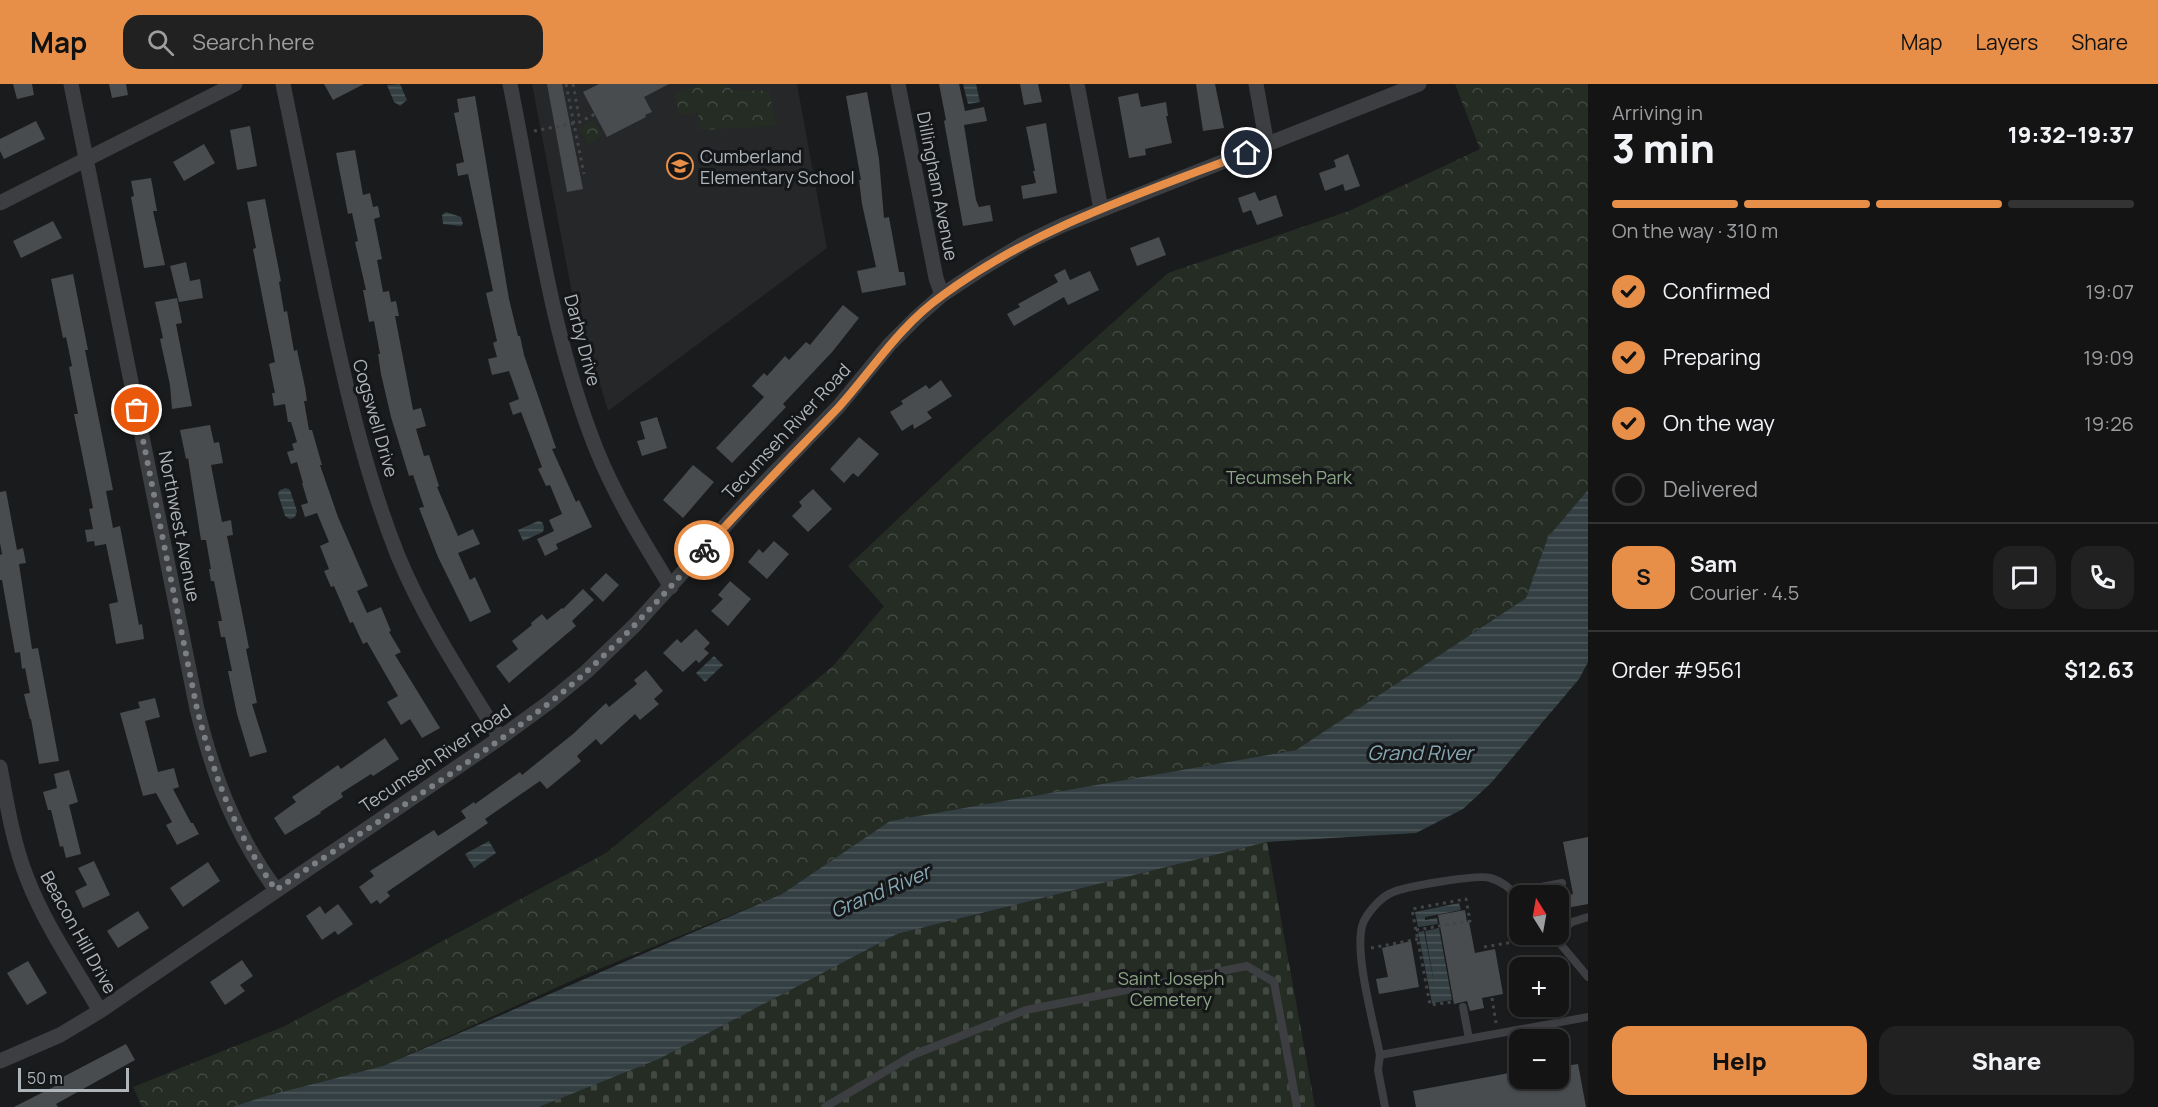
<!DOCTYPE html>
<html lang="en">
<head>
<meta charset="utf-8">
<style>
  body { margin:0; font-family:Manrope,sans-serif; background:#212122; color:#f1f3f6; height:100vh; display:flex; flex-direction:column; font-size:22px; white-space:nowrap }
  * { box-sizing:border-box; margin:0 }
  p { font-size:20px; color:#9d9ea0 }
  .icon { flex:none; width:33px; height:33px; fill:none; stroke:currentColor; stroke-width:2; stroke-linecap:round; stroke-linejoin:round }
  .map { position:relative; flex:1; overflow:hidden }
  .panel { display:flex; flex-direction:column; background:#141415; width:570px }
  .panel>* { flex:none }
  .needle { width:39px; rotate:349deg }
  .controls { position:absolute; left:1509px; top:801px; display:grid; gap:12px }
  .controls a { display:grid; place-items:center; width:60px; height:60px; border-radius:12px; background:#141415; box-shadow:0 2px 4px #0004,0 0 0 2px #333334; font-size:30px }
  .scale { position:absolute; left:18px; bottom:15px; width:111px; box-sizing:border-box; padding-left:6px; border:3px solid #aeb5bb; border-top:0; font-size:16px; line-height:21px; white-space:nowrap; color:#aeb5bb; -webkit-text-stroke:4px #151618; paint-order:stroke }
  .pin { position:absolute; display:grid; place-items:center; width:51px; height:51px; color:#fff; margin:-26px; border:3px solid #fff; border-radius:50%; box-shadow:0 2px 6px #0007 }
  .courier { position:absolute; display:grid; place-items:center; width:60px; height:60px; margin:-30px; border:4px solid #e78f48; border-radius:50%; background:#fff; color:#222; box-shadow:0 2px 8px #0007 }
  .headline em { font-style:normal; font-weight:800 }
  .headline div { display:flex; flex-direction:column-reverse }
  .headline { display:flex; align-items:center; justify-content:space-between; height:102px; padding:0 24px }
  h1 { font-size:39px; font-weight:800; line-height:45px }
  .bar { display:grid; grid-template-columns:repeat(4,1fr); gap:9px 6px; align-content:center; height:72px; padding:0 24px }
  .bar i { height:8px; border-radius:4px; background:#333334 }
  .bar .active { background:#e78f48 }
  .bar p { grid-column:span 4 }
  .line { display:flex; align-items:center; gap:15px; padding:0 24px; border-top:2px solid #333334 }
  .line div { flex:1 }
  .round { display:grid; place-items:center; flex:none; width:63px; height:63px; border-radius:18px; background:#212122 }
  ol { padding:0 24px; list-style:none }
  li { display:flex; align-items:center; gap:18px; height:66px }
  li p { margin-inline-start:auto }
  li .icon { padding:6px; border-radius:50%; background:#e78f48; color:#111; stroke-width:4 }
  li:last-child { color:#9d9ea0 }
  li i { width:33px; height:33px; border:3px solid #333334; border-radius:50% }
  .cta { display:flex; gap:12px; margin-top:auto; padding:12px 24px }
  .cta a { flex:1; height:69px; border-radius:18px; background:#e78f48; color:#111; font-size:24px; font-weight:800; line-height:69px; text-align:center }
  .cta a+a { background:#212122; color:#f1f3f6 }
  header { display:flex; align-items:center; gap:36px; box-sizing:border-box; height:84px; padding:0 30px; background:#e78f48; color:#111 }
  header strong { font-size:28px }
  nav { display:flex; gap:33px; margin-inline-start:auto; font-size:21px }
  .search { width:420px; height:54px; background:#212122; display:flex; align-items:center; gap:15px; box-sizing:border-box; padding:0 21px; border-radius:18px; color:#9d9ea0; font-size:22px }
  main { display:flex; flex:1; min-height:0 }
  .map>svg:first-child { display:block }
  .built { fill:#262729 }
  .cemetery { fill:url(#cemetery-stones) }
  .park { fill:url(#park-crowns) }
  .water { fill:url(#water-rules) }
  .building { fill:#494c4f }
  .lines { fill:none; stroke-linecap:round; stroke-linejoin:round }
  .path { stroke:#424548; stroke-width:3; stroke-dasharray:3 4.5; stroke-linecap:butt }
  .lane { stroke:#3c3e41; stroke-width:8 }
  .street { stroke:#3c3e41; stroke-width:15 }
  .done { stroke:#7a7f83; stroke-width:6; stroke-dasharray:0 10.8 }
  .route { stroke:#e78f48; stroke-width:8 }
  .labels { text-anchor:middle; dominant-baseline:central; stroke-width:6; stroke-linejoin:round; paint-order:stroke }
  .poi-label { font-size:18px; fill:#aeb5bb; stroke:#151618; text-anchor:start }
  .street-label { font-size:18px; fill:#aeb5bb; stroke:#151618 }
  .park-label { font-size:18px; fill:#8ba586; stroke:#151618 }
  .water-label { font-size:20px; font-style:italic; fill:#88a8b3; stroke:#151618 }
</style>
</head>
<body>
<header>
<strong>Map</strong>
<div class="search"><svg class="icon" aria-label="search" viewBox="0 0 24 24"><circle cx="10" cy="10" r="6"/><path d="M15 15l6 6"/></svg>Search here</div>
<nav><a>Map</a><a>Layers</a><a>Share</a></nav>
</header>
<main>
<div class="map">
<svg width="1588" height="1023" viewBox="0 0 1588 1023">
  <defs>
    <pattern id="cemetery-stones" width="16" height="16" patternUnits="userSpaceOnUse" patternTransform="scale(1.5)"><rect width="16" height="16" fill="#252c24"/><path d="M2 7V4a2 2 0 0 1 4 0v3zM10 15v-3a2 2 0 0 1 4 0v3z" fill="#424842"/></pattern>
    <pattern id="park-crowns" width="20" height="18" patternUnits="userSpaceOnUse" patternTransform="scale(1.5)"><rect width="20" height="18" fill="#252c24"/><path d="M2 6a3 3 0 1 1 6 0M12 15a3 3 0 1 1 6 0" fill="none" stroke="#424842"/></pattern>
    <pattern id="water-rules" width="6" height="5" patternUnits="userSpaceOnUse" patternTransform="scale(1.5)"><rect width="6" height="5" fill="#333f42"/><path d="M0 2.5h6" fill="none" stroke="#4e585b"/></pattern>
  </defs>
  <rect width="100%" height="100%" fill="#1a1b1c"/>
  <path class="built" d="M532,0H797L827,164L608,327L571,204Z"/>
  <path class="cemetery" d="M1267,758L1315,1023H539L659,975L897,850Z"/>
  <path class="park" d="M699,0H728L731,6L769,7L777,42L700,46L698,28L679,31L675,10Z
    M1455,0H1588V407L1548,453L1526,514L1296,666L890,737L782,810L582,892L383,982L266,1012L232,1023H142L133,1003L285,942L606,769L833,582L884,522L848,482L971,366L1168,189L1349,127L1480,65Z
    M593,36L603,51L589,60L579,45Z"/>
  <path class="water" d="M400,0L407,16L400,22L394,18L387,1Z
    M963,0H976L980,18L968,20Z
    M446,128L461,133L463,140L461,142L443,140L442,131Z
    M286,404L290,406L297,427L295,433L290,435L285,432L278,410L280,406Z
    M1588,406V578L1579,595L1491,699L1463,725L1416,749L1267,758L897,850L659,975L539,1023H232L266,1012L383,982L782,810L890,737L1296,666L1526,514L1548,453Z
    M538,437L542,438L544,443L543,448L523,457L518,446Z
    M714,572L723,581L705,598L696,589Z
    M489,757L496,769L474,784L465,770Z
    M1459,819L1461,826L1425,833V836L1437,834L1438,840L1418,843L1415,828Z
    M1439,844L1452,916L1432,919L1418,848L1424,847L1435,904L1425,847Z"/>
  <path class="building" d="M13,0H32L34,11L17,15Z
    M109,0H126L128,11L112,14Z
    M324,0H364L333,16Z
    M547,0H562L583,105L567,108Z
    M599,0H669L644,13L652,28L645,31L646,33L607,53L583,8Z
    M939,0H959L965,27L984,23L987,37L964,41L976,116L979,123L990,121L993,137L963,142L944,37L946,36Z
    M1020,0H1038L1042,18L1024,21Z
    M1196,0H1215L1224,44L1203,47Z
    M867,8L879,75L884,134L889,133L899,188H904L906,201L862,209L857,187L876,183L862,120L859,96H861L846,12Z
    M1138,9L1141,23L1166,18L1168,32H1166L1172,59L1145,65L1146,71L1129,74L1118,13Z
    M475,12L509,215L518,252H520L524,271L556,364L552,365L576,418L579,416L592,443L556,460L558,465L545,472L537,455L554,447L549,436L562,430L550,401L546,402L538,385L542,383L521,328L513,331L509,319L519,315L509,287L492,291L488,275L497,273L493,259L497,257L486,209L493,207L468,90L458,92L456,80L464,78L454,29L459,28L457,15Z
    M36,37L45,55L4,75L0,67V55Z
    M1046,39L1057,109L1023,115L1021,102L1036,99L1033,87H1035L1026,43Z
    M250,42L257,82L237,86L230,46Z
    M204,60L215,79L184,97L173,78Z
    M355,66L363,111L370,109L373,123L378,122L380,133L374,135L382,175L377,176L383,208L389,207L391,218L396,217L399,232H395L413,326L421,324L426,342L416,345L424,372L429,371L439,402L437,403L458,452L473,445L480,460L458,469L470,496L475,493L491,528L470,538L438,473L419,424L424,423L413,391L409,392L391,333L381,290L378,270H380L374,237L369,238L363,206H366L355,158L358,157L352,129L348,130L336,69Z
    M1348,70L1360,102L1345,107L1343,100L1325,107L1319,89L1336,83L1334,76Z
    M151,94L157,127H153L165,181L144,184L131,113L134,112L131,97Z
    M1255,108L1259,117L1276,111L1283,132L1257,141L1251,126L1243,129L1238,114Z
    M265,115L281,197L279,198L284,228L287,227L294,267L297,266L305,303L307,317H304L309,346H312L322,381H320L338,433L368,502L357,507L367,529L381,523L391,547L389,548L401,568L395,571L440,644L422,654L410,635L401,641L387,618L398,612L367,558L363,560L353,538L350,539L334,502L331,503L324,487L329,485L320,462L329,458L317,429L305,433L301,421L308,419L302,399H303L297,378L291,380L287,368L294,366L292,360L297,358L291,338H288L285,320L274,322L272,309H275L269,280L275,278L253,165L256,164L247,118Z
    M53,137L62,154L21,174L13,157Z
    M1159,153L1166,171L1137,182L1130,164Z
    M186,178L190,197L200,195L203,214L179,218L170,182Z
    M1065,185L1070,196L1090,187L1099,206L1068,221L1064,213L1014,242L1007,230L1020,223L1018,220L1058,198L1054,191Z
    M73,190L88,266H85L113,406L106,407L113,444L120,442L139,541L142,540L144,555L116,560L109,520L118,518L106,460L95,462L94,457L87,458L85,446L93,445L89,425L93,424L74,330H78L69,283L72,282L66,253L63,254L51,195Z
    M177,214L182,239L176,240L192,322L172,325L170,301L160,255L163,254L155,218Z
    M843,221L859,234L833,267L783,320L786,323L732,379L716,364L764,313L752,302L764,289L767,292L785,272L789,276L806,258L810,261Z
    M941,296L952,312L927,328L932,334L914,345L913,340L902,347L890,328L903,320L901,317L926,301L929,305Z
    M657,333L667,364L642,372L637,357L645,355L640,338Z
    M210,341L214,359L219,358L223,379L211,381L222,438L231,436L233,451L227,452L249,564L246,565L257,619L252,620L267,668L250,673L237,630L228,587H232L225,553H221L218,537H222L214,497H211L209,485H211L206,456H201L188,374L186,375L180,346Z
    M859,353L879,370L858,393L853,389L844,399L830,385Z
    M693,381L714,398L683,434L663,416Z
    M813,405L832,425L808,448L792,432L802,422L799,418Z
    M6,407L17,466L23,464L26,479L19,480L28,539L32,565L38,564L59,677L39,680L31,635H30L24,610L30,609L25,584L22,585L20,568L15,569L2,496H0V471L2,470L0,459V408Z
    M774,457L789,470L767,495L748,478L759,465L763,469Z
    M606,489L619,501L603,518L590,505Z
    M730,497L751,515L728,542L711,527L723,515L718,511Z
    M583,505L594,516L572,537L576,542L509,599L496,582L518,565L512,557L532,541L531,539L542,530L547,536L562,524L563,525Z
    M696,545L710,559L704,565L709,569L699,579L696,576L683,588L663,569L677,555L681,559Z
    M646,586L663,607L654,615L659,620L640,636L635,630L601,661L596,655L577,672L581,677L547,705L540,697L485,735L488,739L387,808L390,812L380,820L377,816L371,820L359,803L374,792L370,787L434,746L438,752L466,734L461,727L474,718L475,720L520,688L522,691L573,650L606,619L609,623L637,600L634,596Z
    M155,614L160,633L145,637L158,688L174,684L179,703L173,705L191,739H193L199,750L177,761L166,741L172,738L156,709L143,712L120,629L140,624L138,618Z
    M385,654L399,675L373,692L371,690L341,709L343,713L320,728L321,729L285,751L274,734L296,718L292,713L338,681L341,685Z
    M69,686L78,718L69,721L81,770L66,774L63,762L60,763L51,726H48L43,708L57,704L54,690Z
    M1588,753V820L1561,825L1559,813L1573,810L1563,758Z
    M94,777L110,811L83,824L75,807L87,801L78,784Z
    M208,778L220,797L183,823L170,804Z
    M338,820L353,840L338,851L335,847L322,856L306,832L320,822L325,830Z
    M1465,826L1467,838H1469L1475,869L1495,865L1503,910L1482,914L1484,924L1470,927L1467,917L1454,920L1438,831Z
    M138,827L149,844L118,864L107,847Z
    M1411,857L1419,903L1379,910L1376,895L1388,893L1382,864Z
    M242,876L253,892L240,901L245,907L225,921L210,898Z
    M28,877L47,909L27,921L7,889Z
    M126,960L135,976L56,1020L58,1023H14L63,998L61,994Z
    M1578,980L1586,1023H1416L1413,1007L1520,987V994H1558V983Z"/>
  <g class="lines">
    <path class="path" d="M566,0L584,90
      M573,0L580,38
      M534,47L580,38L595,30
      M1416,846L1470,837L1466,815L1412,825L1430,921L1452,918L1453,920
      M1484,863L1542,853
      M1371,864L1418,855
      M1492,914L1496,939"/>
    <path class="lane" d="M1513,808L1562,799
      M1552,850L1588,893
      M1558,850L1572,838L1588,833
      M1463,923L1469,955
      M1380,971L1588,933
      M825,1023L913,971L1026,926L1247,882L1274,898L1297,1023
      M1385,1023L1378,986L1380,971C1374,940 1353,867 1363,839C1368,828 1380,814 1391,809C1402,803 1478,790 1490,794C1503,797 1511,806 1520,815"/>
    <path class="street" d="M71,0L197,625C214,694 234,748 276,806
      M283,0C297,68 311,137 325,205C344,295 364,387 398,472C425,537 464,595 500,654
      M510,0C535,123 550,250 597,367C617,416 644,459 671,503
      M898,0L936,194L942,211
      M1077,0L1101,125
      M1256,0L1267,61
      M0,119L235,0
      M0,683C7,720 13,759 27,794C45,841 75,884 100,927
      M0,977L60,951L100,927L500,654L548,619L586,588L635,541L752,412L839,322L890,260L916,234L942,211L983,184L1023,160L1063,141L1419,0"/>
  </g>
  <g class="lines">
    <path class="done" d="M137,326L197,625C215,695 234,747 276,806C366,744 461,687 548,620C606,575 655,520 704,466"/>
    <path class="route" d="M704,466C747,417 793,371 838,324C873,285 899,242 943,211C1034,144 1142,109 1247,69"/>
  </g>
  <defs>
    <symbol id="school-ring" viewBox="-11 -11 22 22"><circle r="9.5" fill="#151618" stroke="#e78f48" stroke-width="1.5"/><path d="M0-5L7-2L0 1L-7-2ZM-4 1L0 2.5L4 1V4Q0 6-4 4Z" fill="#e78f48"/></symbol>
  </defs>
  <g fill-rule="evenodd">
    <use href="#school-ring" x="665" y="67" width="30" height="30"/>
  </g>
  <g class="labels">
    <g class="poi-label">
      <text x="700" y="72">Cumberland<tspan x="700" dy="21">Elementary School</tspan></text>
    </g>
    <g class="street-label">
      <text transform="translate(938 102) rotate(79)">Dillingham Avenue</text>
      <text transform="translate(583 256) rotate(75)">Darby Drive</text>
      <text transform="translate(376 334) rotate(74)">Cogswell Drive</text>
      <text transform="translate(786 347) rotate(-47)">Tecumseh River Road</text>
      <text transform="translate(180 442) rotate(79)">Northwest Avenue</text>
      <text transform="translate(435 674) rotate(-34)">Tecumseh River Road</text>
      <text transform="translate(79 848) rotate(61)">Beacon Hill Drive</text>
    </g>
    <g class="park-label">
      <text x="1289" y="393">Tecumseh Park</text>
      <text x="1171" y="894">Saint Joseph<tspan x="1171" dy="21">Cemetery</tspan></text>
    </g>
    <g class="water-label">
      <text x="1420" y="668">Grand River</text>
      <text transform="translate(880 807) rotate(-23)">Grand River</text>
    </g>
  </g>
</svg>
<div class="controls">
<a><svg class="needle" viewBox="-14 -14 28 28"><path d="M0-13l5 13h-10z" fill="#e53935"/><path d="M0 13l5-13h-10z" fill="#9d9ea0"/></svg></a>
<a>+</a>
<a>−</a>
</div>
<div class="scale">50 m</div>
<div class="pin" style="left:137px;top:326px;background:#ea580c"><svg class="icon" aria-label="bag" viewBox="0 0 24 24"><path d="M5 8h14l-1 12H6zM9 8a3 3 0 0 1 6 0"/></svg></div>
<div class="pin" style="left:1247px;top:69px;background:#1f2937"><svg class="icon" aria-label="home" viewBox="0 0 24 24"><path d="M3 11l9-7 9 7M6 9v11h12V9"/></svg></div>
<div class="courier" style="left:704px;top:466px"><svg class="icon" aria-label="bike" viewBox="0 0 24 24"><circle cx="6" cy="16" r="4"/><circle cx="18" cy="16" r="4"/><path d="M6 16l4-8h5l3 8M10 8l3 8H6M13 5h3"/></svg></div>
</div>
<section class="panel">
<div class="headline"><div><h1>3 min</h1><p>Arriving in</p></div><em>19:32–19:37</em></div>
<div class="bar"><i class="active"></i><i class="active"></i><i class="active"></i><i></i><p>On the way · 310 m</p></div>
<ol>
<li><svg class="icon" aria-label="check" viewBox="0 0 24 24"><path d="M5 12l5 5 9-10"/></svg>Confirmed<p>19:07</p></li>
<li><svg class="icon" aria-label="check" viewBox="0 0 24 24"><path d="M5 12l5 5 9-10"/></svg>Preparing<p>19:09</p></li>
<li><svg class="icon" aria-label="check" viewBox="0 0 24 24"><path d="M5 12l5 5 9-10"/></svg>On the way<p>19:26</p></li>
<li><i></i>Delivered</li>
</ol>
<div class="line" style="height:108px"><b class="round" style="background:#e78f48;color:#111">S</b><div><b>Sam</b><p>Courier · 4.5</p></div><a class="round"><svg class="icon" aria-label="chat" viewBox="0 0 24 24"><path d="M4 5h16v11H9l-5 4z"/></svg></a><a class="round"><svg class="icon" aria-label="phone" viewBox="0 0 24 24"><path d="M5 4h4l2 5-3 2q2 4 5 5l2-3 5 2v4C11 20 4 13 5 4z"/></svg></a></div>
<div class="line" style="height:78px"><div>Order #9561</div><b>$12.63</b></div>
<div class="cta"><a>Help</a><a>Share</a></div>
</section>
</main>
</body>
</html>
